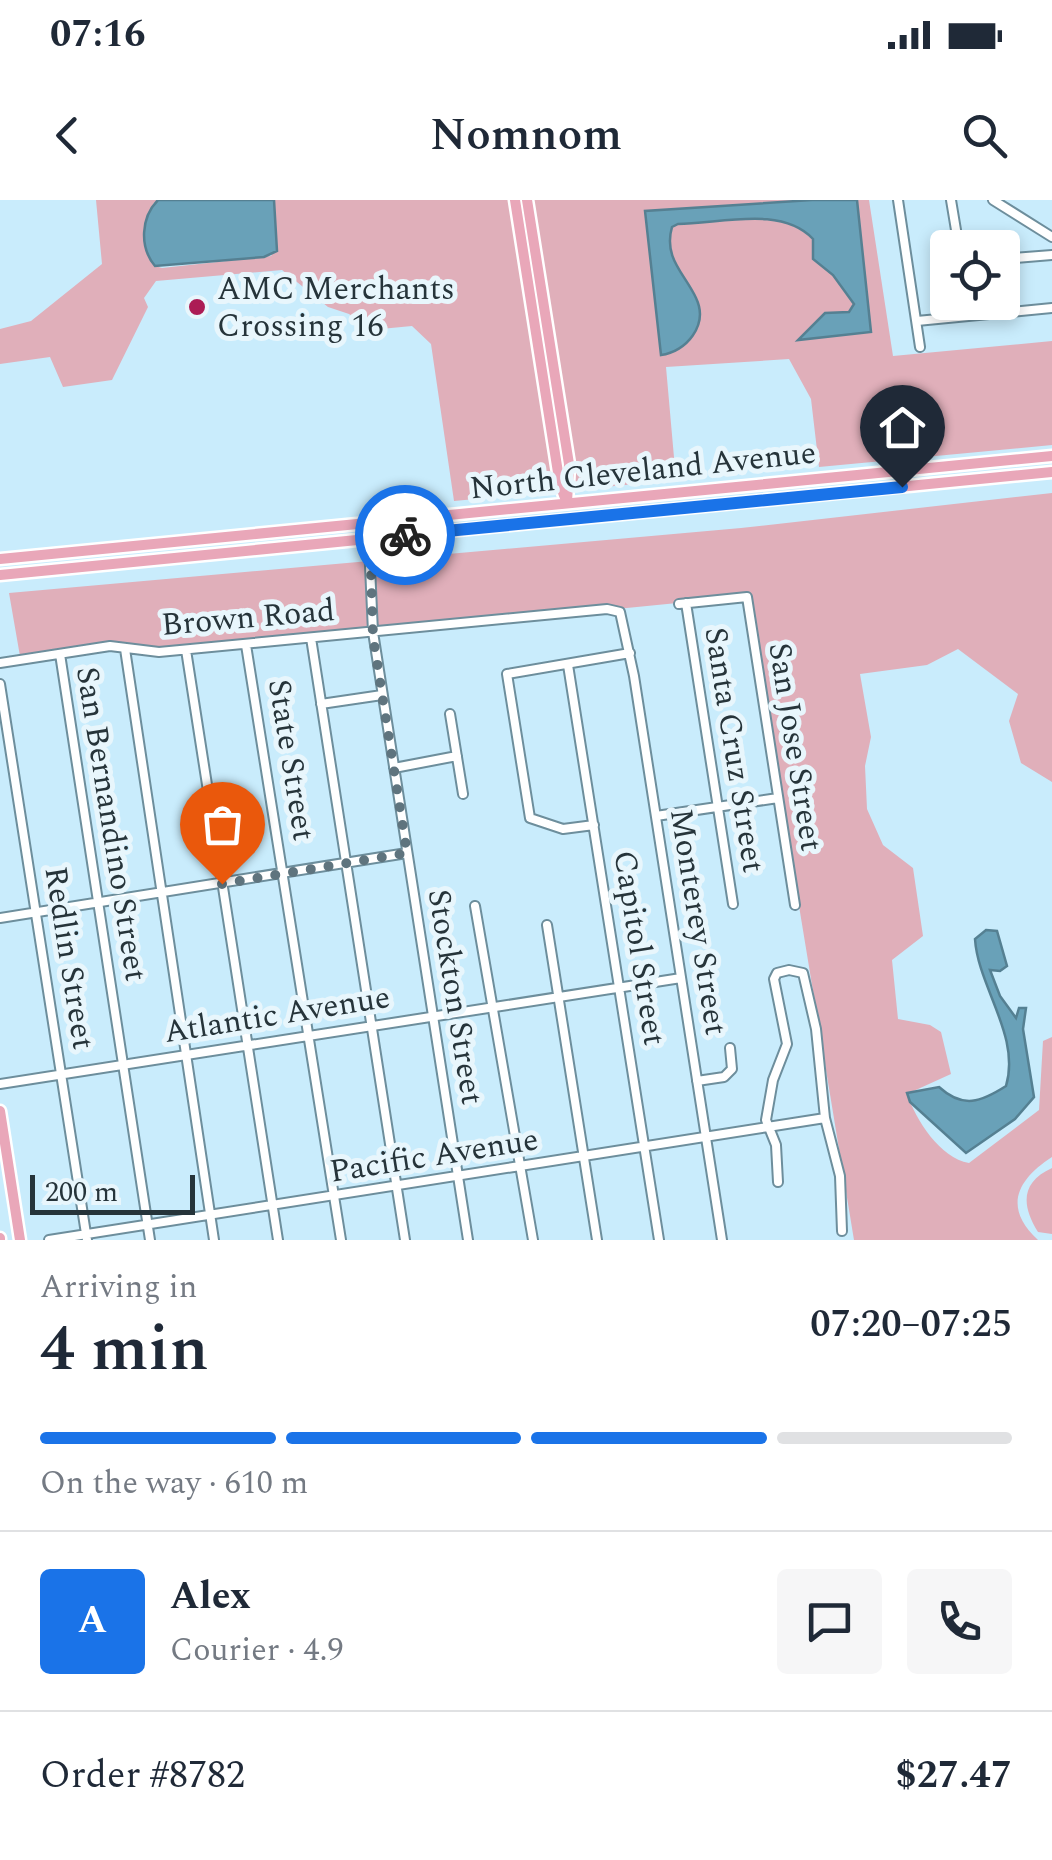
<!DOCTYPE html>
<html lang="en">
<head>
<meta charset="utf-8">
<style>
  body { margin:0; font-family:Spectral,serif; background:#f6f6f7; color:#1f2937; height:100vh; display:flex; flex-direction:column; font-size:38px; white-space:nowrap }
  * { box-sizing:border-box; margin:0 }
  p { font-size:32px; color:#747a83 }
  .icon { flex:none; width:55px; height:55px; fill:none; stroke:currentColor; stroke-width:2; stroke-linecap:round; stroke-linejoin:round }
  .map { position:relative; height:1040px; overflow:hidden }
  .drawer { display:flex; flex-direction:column; background:#fff; flex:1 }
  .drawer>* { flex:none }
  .fabs { position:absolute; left:930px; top:30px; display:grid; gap:20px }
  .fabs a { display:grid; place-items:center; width:90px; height:90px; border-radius:10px; background:#fff; box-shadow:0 5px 15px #0003; font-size:50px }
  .scale { position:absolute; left:30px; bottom:25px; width:165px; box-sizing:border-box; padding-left:10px; border:5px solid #26343a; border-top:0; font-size:28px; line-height:35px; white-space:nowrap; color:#26343a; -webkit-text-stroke:8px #e8f6fc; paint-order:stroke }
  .pin { position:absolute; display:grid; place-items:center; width:85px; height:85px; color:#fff; margin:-102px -42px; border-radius:50% 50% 50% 0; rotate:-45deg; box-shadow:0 0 10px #0007 }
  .pin .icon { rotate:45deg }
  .courier { position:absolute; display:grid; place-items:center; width:100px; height:100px; margin:-50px; border:8px solid #1a73e8; border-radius:50%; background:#fff; color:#222; box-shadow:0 2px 12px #0007 }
  .headline em { font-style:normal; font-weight:600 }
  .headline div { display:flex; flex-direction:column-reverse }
  .headline { display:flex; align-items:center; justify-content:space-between; height:170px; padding:0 40px }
  h1 { font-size:65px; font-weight:600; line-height:75px }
  .bar { display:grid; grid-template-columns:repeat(4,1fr); gap:15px 10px; align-content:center; height:120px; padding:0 40px }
  .bar i { height:12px; border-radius:8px; background:#e0e1e3 }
  .bar .current { background:#1a73e8 }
  .bar p { grid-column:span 4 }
  .line { display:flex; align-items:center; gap:25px; padding:0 40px; border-top:2px solid #e0e1e3 }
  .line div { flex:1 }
  .round { display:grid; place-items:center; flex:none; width:105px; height:105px; border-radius:10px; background:#f6f6f7 }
  .status { display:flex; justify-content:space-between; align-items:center; height:70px; padding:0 50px; background:#fff; direction:ltr }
  .status svg { height:28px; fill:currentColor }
  header { display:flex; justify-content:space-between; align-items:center; height:130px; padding:0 40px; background:#fff; font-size:45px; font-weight:600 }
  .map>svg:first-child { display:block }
  .green { fill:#e0afba }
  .water { fill:#69a1b8; stroke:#558092; stroke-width:2.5 }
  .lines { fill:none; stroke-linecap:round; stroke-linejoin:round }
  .minor-casing { stroke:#6d8e9c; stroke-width:12 }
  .major-casing { stroke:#fff; stroke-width:15 }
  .minor { stroke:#fff; stroke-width:8 }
  .major { stroke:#e9a7b9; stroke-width:10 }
  .done { stroke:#5f747e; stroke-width:10; stroke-dasharray:0 18 }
  .route { stroke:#1a73e8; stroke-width:12 }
  .poi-dot { fill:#ac1c55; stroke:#e8f6fc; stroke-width:4 }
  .labels { text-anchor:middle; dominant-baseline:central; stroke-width:10; stroke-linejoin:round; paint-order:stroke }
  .poi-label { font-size:32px; fill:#26343a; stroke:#e8f6fc; text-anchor:start }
  .street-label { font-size:32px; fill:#26343a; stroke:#e8f6fc }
</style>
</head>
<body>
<div class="status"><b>07:16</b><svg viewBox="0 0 49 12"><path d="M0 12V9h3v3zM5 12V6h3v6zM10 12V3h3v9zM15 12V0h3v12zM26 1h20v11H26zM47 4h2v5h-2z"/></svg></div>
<header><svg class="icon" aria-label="back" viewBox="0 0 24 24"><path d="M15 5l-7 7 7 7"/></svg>Nomnom<svg class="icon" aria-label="search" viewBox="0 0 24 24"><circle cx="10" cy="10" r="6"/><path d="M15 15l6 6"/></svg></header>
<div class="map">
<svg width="1052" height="1040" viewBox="0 0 1052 1040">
  <rect width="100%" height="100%" fill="#c9ecfc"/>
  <path class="green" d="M96,0H158L153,4L155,66L162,68L271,56L277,46L274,0H512L559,291L454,301L431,144L412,126L370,130L349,114L328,107L282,70L156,81L144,98L148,107L112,180L63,187L50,157L0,164V129L31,121L102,64Z
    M531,0H812L646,11L662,155L697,125C696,117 698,108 696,101C685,77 664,56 672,26L678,24C719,25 781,5 813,39V59L833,75L854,104L850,112H830L800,140L871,132L857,0H869L893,156L1052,141V245L819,267L811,199L789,159L666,167L676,280L574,290Z
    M1052,293V582L1021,563L1009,521L1018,494L958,449L927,465L860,474L871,537L865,566L867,609L883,645L913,668L923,736L892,760L898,819L930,825L941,832L951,874L907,894C916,920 940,958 969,963L1039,910L1043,841L1052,837V957C1018,979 1002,1007 1038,1040H854L748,396L163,454L102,448L21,462L9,393L741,328Z
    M1052,968V1034L1038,1032C1021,1005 1021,982 1052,968Z"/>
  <path class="water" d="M158,0H274L277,51L264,57L155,66C139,47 141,17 158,0Z
    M812,0H857L871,132L798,140L825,113L849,112L854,104L833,75L813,59V39C781,5 719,24 678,24L672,27C663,58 685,74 696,98C709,125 686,152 661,155L645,11Z
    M986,730L997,731L1007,766L1000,771L990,770L1000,796L1016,818L1019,808H1026L1023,829L1034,897L1015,919L966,953L910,902L907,893L939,887C963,909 981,902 1006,886C1021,836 978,787 975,739Z"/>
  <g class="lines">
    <defs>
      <path id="minor" d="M898,0L920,147
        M951,0L959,48
        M993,0L1052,37
        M1002,59L1052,55
        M917,121L1052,108
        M368,323L373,432L468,1040
        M686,403L733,704
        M679,404L747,397L795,705
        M311,438L405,1040
        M246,445L341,1040
        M125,449L214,1040
        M186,450L278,1040
        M60,454L150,1040
        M0,463L110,446L159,452L607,409L620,412L634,476L722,1040
        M568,465L659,1040
        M0,484L87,1040
        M321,504L382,495
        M450,514L463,594
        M394,568L457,556
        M656,616L778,598
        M594,625L563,629L530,618L507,474L630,453
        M475,706L533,1040
        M0,718L407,653
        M547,725L597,1040
        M697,881L724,877L732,869L730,848
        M0,884L681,778
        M778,982L776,945L766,920L773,880L787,844L774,779L777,773L789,770L803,773L816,829L825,918L840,976L842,1031
        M49,1040L825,918"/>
      <path id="major" d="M515,0L560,285L567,303
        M527,0L569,264L567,303
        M0,359L1052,256
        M0,375L1052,272
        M0,911L20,1040
        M0,1038V1040"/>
    </defs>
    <use href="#minor" class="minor-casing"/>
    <use href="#major" class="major-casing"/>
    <use href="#minor" class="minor"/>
    <use href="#major" class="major"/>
  </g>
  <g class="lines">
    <path class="done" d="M222,684L407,653L373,437L370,338L405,335"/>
    <path class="route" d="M405,335L902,287"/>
  </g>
  <circle class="poi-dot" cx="197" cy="107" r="10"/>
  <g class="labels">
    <g class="poi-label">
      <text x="217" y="89">AMC Merchants<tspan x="217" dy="37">Crossing 16</tspan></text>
    </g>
    <g class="street-label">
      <text transform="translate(643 271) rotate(-6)">North Cleveland Avenue</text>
      <text transform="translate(248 418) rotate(-5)">Brown Road</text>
      <text transform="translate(795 547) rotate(81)">San Jose Street</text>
      <text transform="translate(734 550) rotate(81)">Santa Cruz Street</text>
      <text transform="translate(291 560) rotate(81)">State Street</text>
      <text transform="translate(111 624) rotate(81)">San Bernandino Street</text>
      <text transform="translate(698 722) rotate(81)">Monterey Street</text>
      <text transform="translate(639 748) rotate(81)">Capitol Street</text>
      <text transform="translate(69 758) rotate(81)">Redlin Street</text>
      <text transform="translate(455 797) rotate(81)">Stockton Street</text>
      <text transform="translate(277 815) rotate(-9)">Atlantic Avenue</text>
      <text transform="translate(434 956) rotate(-9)">Pacific Avenue</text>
    </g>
  </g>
</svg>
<div class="fabs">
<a><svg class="icon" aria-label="locate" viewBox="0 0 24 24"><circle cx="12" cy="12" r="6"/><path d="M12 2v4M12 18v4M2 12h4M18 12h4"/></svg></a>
</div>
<div class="scale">200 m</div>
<div class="pin" style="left:222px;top:684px;background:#ea580c"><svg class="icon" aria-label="bag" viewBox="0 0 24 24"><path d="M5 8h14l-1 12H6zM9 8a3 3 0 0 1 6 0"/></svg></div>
<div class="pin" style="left:902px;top:287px;background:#1f2937"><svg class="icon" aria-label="home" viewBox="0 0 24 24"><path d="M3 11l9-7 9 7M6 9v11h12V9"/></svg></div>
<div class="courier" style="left:405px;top:335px"><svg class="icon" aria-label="bike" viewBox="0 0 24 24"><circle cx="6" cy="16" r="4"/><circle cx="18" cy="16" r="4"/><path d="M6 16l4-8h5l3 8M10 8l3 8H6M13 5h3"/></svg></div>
</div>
<section class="drawer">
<div class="headline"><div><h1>4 min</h1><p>Arriving in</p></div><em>07:20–07:25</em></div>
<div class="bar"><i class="current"></i><i class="current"></i><i class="current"></i><i></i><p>On the way · 610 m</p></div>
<div class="line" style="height:180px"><b class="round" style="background:#1a73e8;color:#fff">A</b><div><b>Alex</b><p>Courier · 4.9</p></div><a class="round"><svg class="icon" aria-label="chat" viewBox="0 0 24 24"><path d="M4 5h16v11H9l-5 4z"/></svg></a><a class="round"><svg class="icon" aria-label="phone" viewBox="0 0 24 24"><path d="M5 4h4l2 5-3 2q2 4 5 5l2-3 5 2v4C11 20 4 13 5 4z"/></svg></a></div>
<div class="line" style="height:130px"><div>Order #8782</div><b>$27.47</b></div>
</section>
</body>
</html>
